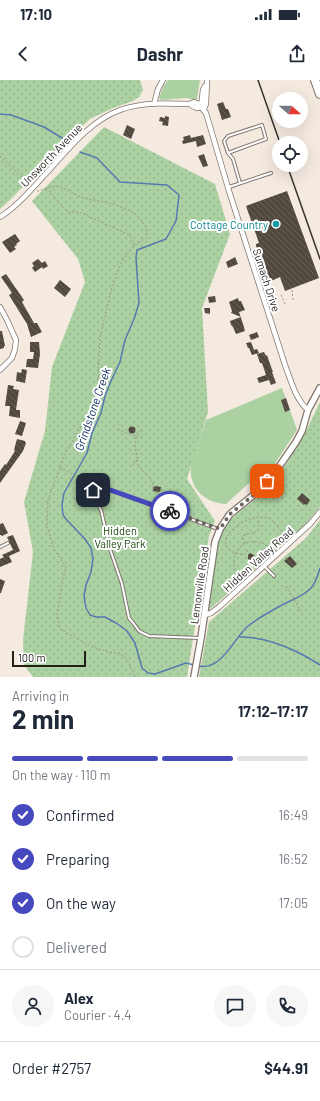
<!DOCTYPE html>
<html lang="en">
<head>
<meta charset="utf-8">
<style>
  body { margin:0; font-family:Barlow,sans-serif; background:#f6f6f7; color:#1f2937; height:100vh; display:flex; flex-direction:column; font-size:15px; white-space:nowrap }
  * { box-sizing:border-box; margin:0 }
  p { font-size:13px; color:#747a83 }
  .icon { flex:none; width:22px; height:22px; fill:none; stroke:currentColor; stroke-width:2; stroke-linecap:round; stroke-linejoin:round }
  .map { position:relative; height:597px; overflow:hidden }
  .panel { display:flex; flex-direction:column; background:#fff; flex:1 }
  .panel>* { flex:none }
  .needle { width:26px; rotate:111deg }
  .fabs { position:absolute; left:272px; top:12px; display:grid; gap:8px }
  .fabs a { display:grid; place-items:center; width:36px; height:36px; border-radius:50%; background:#fff; box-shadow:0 4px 16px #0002; font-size:20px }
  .scale { position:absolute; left:12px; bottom:10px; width:74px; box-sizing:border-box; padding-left:4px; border:2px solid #221e1a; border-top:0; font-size:11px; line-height:14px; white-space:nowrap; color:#221e1a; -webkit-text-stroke:3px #fff; paint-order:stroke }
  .pin { position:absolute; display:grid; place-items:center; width:34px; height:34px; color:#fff; margin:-17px; border-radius:8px; box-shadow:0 2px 6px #0006 }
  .courier { position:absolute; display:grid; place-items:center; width:40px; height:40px; margin:-20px; border:3px solid #4648be; border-radius:50%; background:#fff; color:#222; box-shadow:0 1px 5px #0007 }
  .head em { font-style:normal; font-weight:700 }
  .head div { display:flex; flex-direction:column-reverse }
  .head { display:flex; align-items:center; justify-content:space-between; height:68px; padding:0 12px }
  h1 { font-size:26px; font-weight:700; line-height:30px }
  .bar { display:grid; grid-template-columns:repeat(4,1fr); gap:6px 4px; align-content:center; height:48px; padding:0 12px }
  .bar i { height:5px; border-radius:3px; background:#e0e1e3 }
  .bar .selected { background:#4648be }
  .bar p { grid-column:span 4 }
  .line { display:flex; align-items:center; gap:10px; padding:0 12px; border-top:1px solid #e0e1e3 }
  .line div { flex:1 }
  .round { display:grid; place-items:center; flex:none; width:42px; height:42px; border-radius:21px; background:#f6f6f7 }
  ol { padding:0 12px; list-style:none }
  li { display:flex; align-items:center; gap:12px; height:44px }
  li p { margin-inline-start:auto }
  li .icon { padding:4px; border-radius:50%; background:#4648be; color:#fff; stroke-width:4 }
  li:last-child { color:#747a83 }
  li i { width:22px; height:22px; border:2px solid #e0e1e3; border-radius:50% }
  .status { display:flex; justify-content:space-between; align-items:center; height:28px; padding:0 20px; background:#fff; direction:ltr }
  .status svg { height:11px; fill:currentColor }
  header { display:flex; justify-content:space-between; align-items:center; height:52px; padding:0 12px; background:#fff; font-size:18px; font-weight:700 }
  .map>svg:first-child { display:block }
  .grass { fill:#abd1a2 }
  .park { fill:url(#park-dots) }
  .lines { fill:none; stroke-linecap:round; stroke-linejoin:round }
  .stream { stroke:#567aaf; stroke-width:1.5 }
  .building { fill:url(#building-back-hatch) }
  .service-casing { stroke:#80766e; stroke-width:4 }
  .minor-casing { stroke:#80766e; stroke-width:6 }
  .tertiary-casing { stroke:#80766e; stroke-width:8 }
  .motorway-casing { stroke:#80766e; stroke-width:10 }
  .path { stroke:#9b938b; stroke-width:1; stroke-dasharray:2 2; stroke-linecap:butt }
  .service { stroke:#fff; stroke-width:2 }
  .minor { stroke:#fff; stroke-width:4.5 }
  .tertiary { stroke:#fff; stroke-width:5.5 }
  .motorway { stroke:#fff; stroke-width:8 }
  .rail { stroke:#37322e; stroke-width:1.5 }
  .done { stroke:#6c655f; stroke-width:4; stroke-dasharray:0 7.2 }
  .route { stroke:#4648be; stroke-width:5 }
  .culture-dot { fill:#0f9aa8; stroke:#fff; stroke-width:1.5 }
  .labels { text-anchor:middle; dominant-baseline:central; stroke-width:4; stroke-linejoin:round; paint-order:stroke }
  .street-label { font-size:11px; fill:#221e1a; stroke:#fff }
  .culture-label { font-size:11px; fill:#0d838f; stroke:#fff; text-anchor:end }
  .park-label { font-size:11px; fill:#19440e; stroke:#fff }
  .water-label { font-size:12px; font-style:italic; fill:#072a59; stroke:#fff }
</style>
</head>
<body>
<div class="status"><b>17:10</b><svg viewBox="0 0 49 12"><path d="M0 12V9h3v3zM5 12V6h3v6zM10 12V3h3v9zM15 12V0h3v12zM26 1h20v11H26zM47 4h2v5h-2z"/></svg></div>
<header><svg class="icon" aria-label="back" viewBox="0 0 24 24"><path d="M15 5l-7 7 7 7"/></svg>Dashr<svg class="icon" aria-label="share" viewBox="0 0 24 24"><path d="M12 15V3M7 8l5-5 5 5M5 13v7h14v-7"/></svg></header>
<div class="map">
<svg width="320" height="597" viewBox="0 0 320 597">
  <defs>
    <pattern id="park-dots" width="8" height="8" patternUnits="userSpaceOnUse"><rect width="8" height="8" fill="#abd1a2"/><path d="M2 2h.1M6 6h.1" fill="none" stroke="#93b38b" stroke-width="1.8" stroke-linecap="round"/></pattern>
    <pattern id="building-back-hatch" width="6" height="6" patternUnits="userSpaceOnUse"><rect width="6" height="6" fill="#514840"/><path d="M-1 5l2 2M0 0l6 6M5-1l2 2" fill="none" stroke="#675f58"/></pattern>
  </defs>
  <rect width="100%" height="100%" fill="#f5eae0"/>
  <path class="grass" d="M168,0H200L197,19L195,20L186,18L161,20L159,18L163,7Z
    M282,308L297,350L272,388L255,407L249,403L226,424C204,423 188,407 191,384C191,380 194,374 196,369C199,359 203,350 206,340Z"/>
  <path class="park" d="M0,0H140L143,10L139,17L133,21L113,28L90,39L53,74L44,85L11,119L0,129Z
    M104,47L215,104L230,154L202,228L208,332L187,399L215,441L209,456L187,597H33L24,585L23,560L33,472L24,422L45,351L52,287L85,202L78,179L32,121Z
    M320,322V427L302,448L209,530L215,475L221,451L229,440L245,427L262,415L274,398L285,386L307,349Z
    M320,440V597H199L209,542L306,458Z"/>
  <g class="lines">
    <path class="stream" d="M0,34L11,35L44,47L67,61
      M80,72L97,78L120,102L167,105L179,115L176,141L166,159L137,170L136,178L139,223L134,239L125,260L120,282L111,301L105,316L101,333L92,353L87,373L64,413L62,425L63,435L66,439L85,459L91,468L93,479L91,492L86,505L84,516L86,528L90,535L96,537H105L116,543L127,551L135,563L142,588L148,593L155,594L186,583L194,585
      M240,557C259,557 278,563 295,571C304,575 312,580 320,585
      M198,586C222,591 233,559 248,546C260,537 274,529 288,522C295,519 306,513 311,508C316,503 318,494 320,488"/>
  </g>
  <path class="building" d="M223,22L226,29H228L231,37L222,40L217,24Z
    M165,36L169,37L168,46L162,45L163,42L159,41L160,37L165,38Z
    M127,45L135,49L131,59L123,55Z
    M190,55L191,58L203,55L206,64L197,67L196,61L183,64L182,61L184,60L183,57Z
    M204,74L208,86L203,87L198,76Z
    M287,111L319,198L285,211L280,197L269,202L256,166V164L259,163L246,126Z
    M15,154L20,161L16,164L17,165L14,167L16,169L10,173L2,162Z
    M235,177L238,184L228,188L226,182Z
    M38,179L42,183L45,181L48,186L43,189L42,187L35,192L32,188L34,186L32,183Z
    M6,194L24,220L22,222L34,243H37L42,252L31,257L27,244L9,215L12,213L1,197Z
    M60,200L71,209L65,217L54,208Z
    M215,216L216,222L209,223L208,217Z
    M238,218L239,221H241L245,230L239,232L243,244L245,251L236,254L233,247L231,245L230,241L241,237L231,233L232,231L229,222Z
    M204,228H210V234L205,233Z
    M0,251H2L5,266H4V268L0,269Z
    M257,252L259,257L251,260L249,255Z
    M30,262H39L40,274L38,288L26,287L27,279H33L34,272H30Z
    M251,262L254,270L257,269L259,273L252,275L249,268H248L246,263Z
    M264,272L266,276L267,275L270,284L273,292H272L276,303L271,305L269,300L259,303L257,298L266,295L262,283H260L257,274Z
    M22,289L27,290L25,303L16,301L17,292L21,293Z
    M8,305L14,306L13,309L19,310L17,323L16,330H20V338L9,336L10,326H5Z
    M286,318L290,330L285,332L281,320Z
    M20,341L26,343L22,356L15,354Z
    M128.5 350a3.5 3.5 0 1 1 7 0a3.5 3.5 0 1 1-7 0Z
    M17,359L25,361V362L26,363L23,371L0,403V391L5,384L6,385L15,371L14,370Z
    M154,406L161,407L160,412L153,411Z
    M302,413L310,420L307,425L305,424L304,425L297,419Z
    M3,443L8,453L2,456L1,455H0V444Z
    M13,455L20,471L9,476L12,482L0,487V479L4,477L2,475L13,470L7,457Z
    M250,473L254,475V478L251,480L248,479V475Z
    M290,476L297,484L292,488L284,481Z
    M0,499L5,501L1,513H0Z"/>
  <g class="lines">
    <defs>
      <path id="service" d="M228,73L224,61L228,56L262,45L266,59L228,73L233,79L240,103
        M229,107L271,93
        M0,467L8,463
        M264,486L274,496
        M199,558L149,556L139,551L134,544L129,538L122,504L110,469L101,430L91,413L93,410L96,406H99L218,449"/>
      <path id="minor" d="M154,24L158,9L163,0
        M190,24C193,27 197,29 201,27
        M201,27L203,10L205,6
        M204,29L206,24L207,0
        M0,137C15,128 28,113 40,100C64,75 87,42 120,30C143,22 167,23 190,24L194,22L199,24L201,27L206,33L229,111L286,288C292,303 296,320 308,330
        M0,227L7,240L16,260L15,269L12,278L0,290
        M205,535L211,533L219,527L310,444L320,432"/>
      <path id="tertiary" d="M194,597L201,558L215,462L220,449L230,434L261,409L274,394L296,362L302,351L308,330L320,308"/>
      <path id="motorway" d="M315,0L320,14"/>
    </defs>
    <use href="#service" class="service-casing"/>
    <use href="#minor" class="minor-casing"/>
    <use href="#tertiary" class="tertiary-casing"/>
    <use href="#motorway" class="motorway-casing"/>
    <path class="path" d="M0,76L30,105
      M47,108L67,132H79L130,155L134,166
      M37,111H38L47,108L59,106L83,118L114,124L136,134L146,147L147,157L134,166L123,179L113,203L100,257L97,322L85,338L64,376L48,420L47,447L54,469L66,487L62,503L57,537L60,549L92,567L109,572L119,573L127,579L135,597
      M292,210L293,220
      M281,215L285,224
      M118,349L126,353L134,355L136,358C136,361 135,365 135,368C137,375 140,381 131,386
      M135,356L139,351H142
      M136,357H141
      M137,380C137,382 138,384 139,386C144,396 156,398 152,411L158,413
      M60,387L70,393L85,399L93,397L102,398
      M244,464L243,459L244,455L255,452L259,449L258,438
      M248,470C246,474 243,475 238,474C204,464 249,428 270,439C275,442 279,449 282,453L277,458L280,462L272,469
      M241,500C221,475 248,448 272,469
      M286,506L302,533"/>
    <use href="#service" class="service"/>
    <use href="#minor" class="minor"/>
    <use href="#tertiary" class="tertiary"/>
    <use href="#motorway" class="motorway"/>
    <path class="rail" d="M258,0L280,63
      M287,85L320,179"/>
  </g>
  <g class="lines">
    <path class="done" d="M170,431L220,449L230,434L261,409L267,401"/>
    <path class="route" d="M93,410L96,406H99L170,431"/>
  </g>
  <circle class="culture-dot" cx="276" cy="144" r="4"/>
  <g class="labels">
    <g class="street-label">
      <text transform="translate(51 75) rotate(-46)">Unsworth Avenue</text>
      <text transform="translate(267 200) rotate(72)">Sumach Drive</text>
      <text transform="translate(258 479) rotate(-42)">Hidden Valley Road</text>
      <text transform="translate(199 505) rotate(-82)">Lemonville Road</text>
    </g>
    <g class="culture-label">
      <text x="268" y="144">Cottage Country</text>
    </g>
    <g class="park-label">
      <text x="120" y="450">Hidden<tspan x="120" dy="13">Valley Park</tspan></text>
    </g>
    <g class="water-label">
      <text transform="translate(92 329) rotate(-71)">Grindstone Creek</text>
    </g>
  </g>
</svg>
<div class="fabs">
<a><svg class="needle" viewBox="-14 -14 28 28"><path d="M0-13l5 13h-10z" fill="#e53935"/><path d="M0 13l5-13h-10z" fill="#747a83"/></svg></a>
<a><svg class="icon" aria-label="locate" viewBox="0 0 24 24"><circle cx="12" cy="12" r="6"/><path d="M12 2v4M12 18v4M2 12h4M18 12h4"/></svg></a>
</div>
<div class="scale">100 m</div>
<div class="pin" style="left:267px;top:401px;background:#ea580c"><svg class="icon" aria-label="bag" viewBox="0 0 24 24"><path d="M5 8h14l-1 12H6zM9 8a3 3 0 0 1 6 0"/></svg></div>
<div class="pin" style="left:93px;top:410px;background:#1f2937"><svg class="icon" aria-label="home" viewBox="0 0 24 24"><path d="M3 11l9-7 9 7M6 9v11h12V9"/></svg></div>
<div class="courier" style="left:170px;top:431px"><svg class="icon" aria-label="bike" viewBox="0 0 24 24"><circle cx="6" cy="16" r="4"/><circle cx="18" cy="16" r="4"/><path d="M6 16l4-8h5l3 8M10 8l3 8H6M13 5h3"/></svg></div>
</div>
<section class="panel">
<div class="head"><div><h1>2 min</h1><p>Arriving in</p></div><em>17:12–17:17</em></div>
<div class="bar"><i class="selected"></i><i class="selected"></i><i class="selected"></i><i></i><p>On the way · 110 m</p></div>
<ol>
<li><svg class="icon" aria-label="check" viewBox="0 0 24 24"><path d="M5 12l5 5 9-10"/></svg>Confirmed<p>16:49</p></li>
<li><svg class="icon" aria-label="check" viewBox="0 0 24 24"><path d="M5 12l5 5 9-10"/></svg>Preparing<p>16:52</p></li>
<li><svg class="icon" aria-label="check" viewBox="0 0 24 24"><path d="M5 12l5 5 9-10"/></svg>On the way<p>17:05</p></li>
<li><i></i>Delivered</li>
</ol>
<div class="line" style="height:72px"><a class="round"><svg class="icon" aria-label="person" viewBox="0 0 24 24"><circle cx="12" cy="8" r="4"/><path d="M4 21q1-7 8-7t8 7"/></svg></a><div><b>Alex</b><p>Courier · 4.4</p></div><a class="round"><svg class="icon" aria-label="chat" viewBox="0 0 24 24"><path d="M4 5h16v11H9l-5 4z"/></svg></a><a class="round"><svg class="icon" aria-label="phone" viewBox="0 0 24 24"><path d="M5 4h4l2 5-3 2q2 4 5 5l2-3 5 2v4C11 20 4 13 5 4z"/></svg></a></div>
<div class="line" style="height:52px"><div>Order #2757</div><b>$44.91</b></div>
</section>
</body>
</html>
